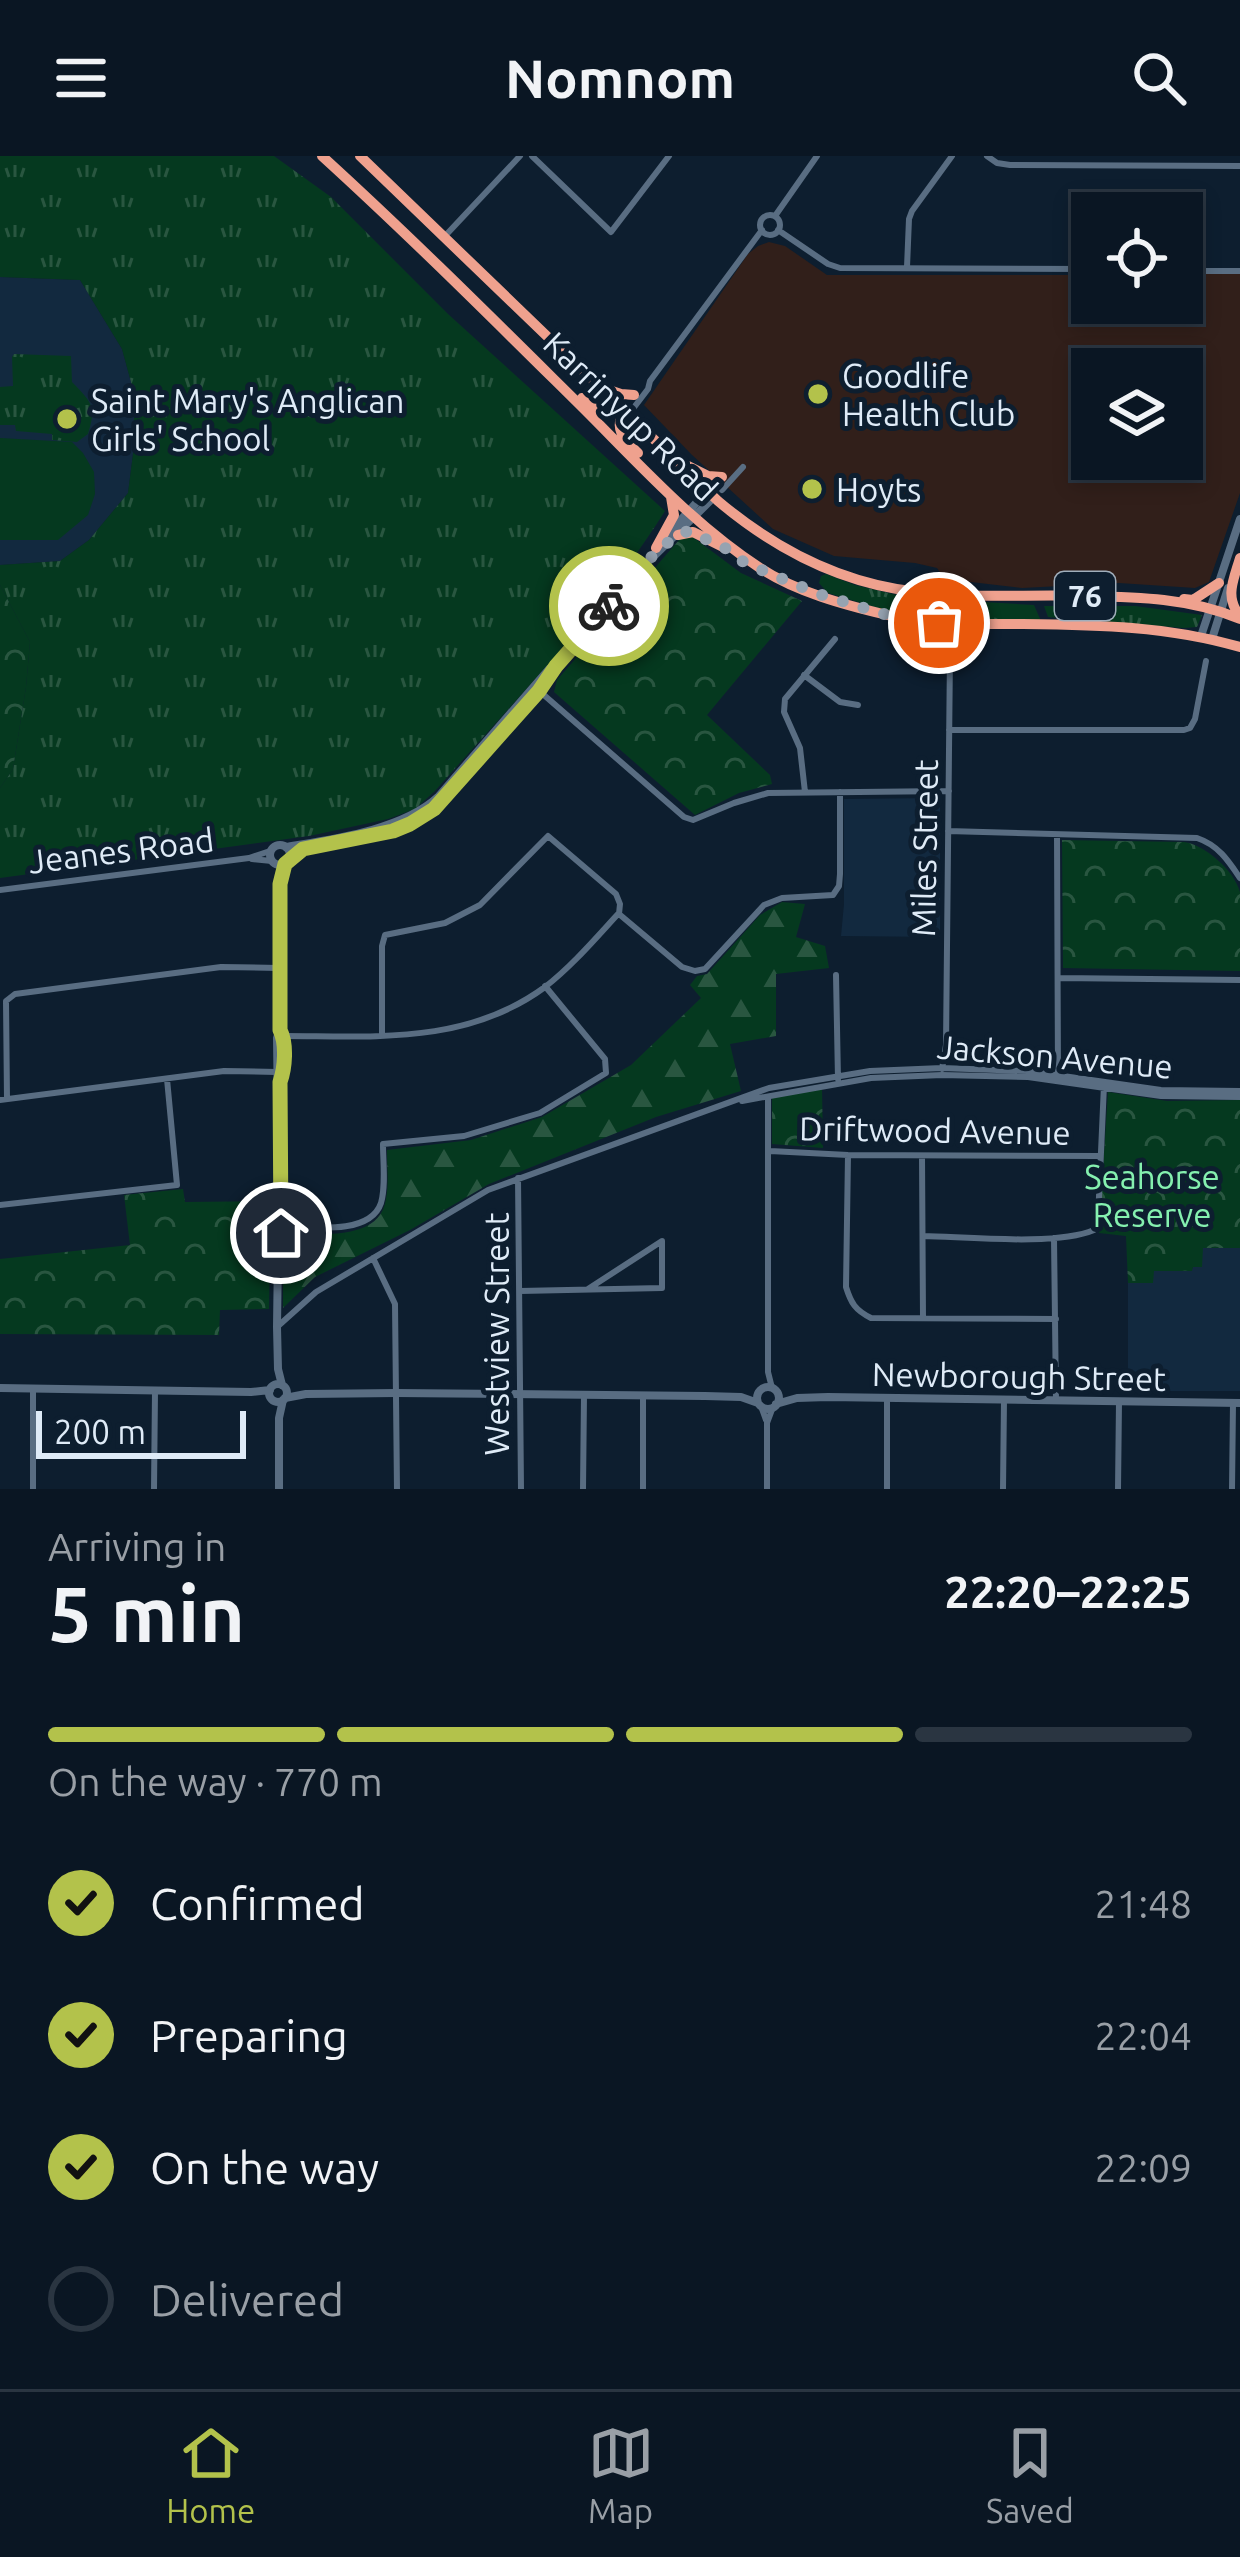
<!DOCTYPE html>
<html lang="en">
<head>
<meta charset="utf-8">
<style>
  body { margin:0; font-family:Ubuntu,sans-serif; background:#131f2b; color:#f1f3f6; height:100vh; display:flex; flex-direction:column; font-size:45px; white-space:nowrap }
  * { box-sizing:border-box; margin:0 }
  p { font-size:39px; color:#999fa6 }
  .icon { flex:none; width:66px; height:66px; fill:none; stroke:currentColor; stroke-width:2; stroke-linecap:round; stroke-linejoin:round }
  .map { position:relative; height:1333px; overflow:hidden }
  .details { display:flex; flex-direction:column; background:#0a1623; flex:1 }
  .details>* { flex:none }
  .controls { position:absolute; left:1071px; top:36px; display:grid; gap:24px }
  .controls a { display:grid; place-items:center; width:132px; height:132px; border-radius:0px; background:#0a1623; box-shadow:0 6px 18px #0003,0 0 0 3px #2a3541; font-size:60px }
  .scale { position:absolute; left:36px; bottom:30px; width:210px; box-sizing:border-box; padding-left:12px; border:6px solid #dfebf7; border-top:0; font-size:33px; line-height:42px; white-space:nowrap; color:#dfebf7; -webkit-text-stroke:9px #0d1e2f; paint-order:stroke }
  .pin { position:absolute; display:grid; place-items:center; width:102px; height:102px; color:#fff; margin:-51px; border:6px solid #fff; border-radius:50%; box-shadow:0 3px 12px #0007 }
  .courier { position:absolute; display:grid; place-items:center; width:120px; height:120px; margin:-60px; border:9px solid #b3c24b; border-radius:50%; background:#fff; color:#222; box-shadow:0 3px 15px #0007 }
  .overview em { font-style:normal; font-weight:700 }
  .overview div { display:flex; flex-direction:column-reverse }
  .overview { display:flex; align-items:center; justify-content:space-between; height:204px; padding:0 48px }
  h1 { font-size:78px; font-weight:700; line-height:90px }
  .bar { display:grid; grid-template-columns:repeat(4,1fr); gap:18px 12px; align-content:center; height:144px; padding:0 48px }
  .bar i { height:15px; border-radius:9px; background:#2a3541 }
  .bar .active { background:#b3c24b }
  .bar p { grid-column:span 4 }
  ol { padding:0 48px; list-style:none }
  li { display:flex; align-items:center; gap:36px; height:132px }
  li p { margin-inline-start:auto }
  li .icon { padding:12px; border-radius:50%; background:#b3c24b; color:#111; stroke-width:4 }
  li:last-child { color:#999fa6 }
  li i { width:66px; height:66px; border:6px solid #2a3541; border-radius:50% }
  header { display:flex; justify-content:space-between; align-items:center; height:156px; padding:0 48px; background:#0a1623; font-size:54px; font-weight:700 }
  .tab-bar { display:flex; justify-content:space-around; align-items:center; height:168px; border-top:3px solid #2a3541; background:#0a1623; font-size:33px; color:#999fa6 }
  .tab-bar a { display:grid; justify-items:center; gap:6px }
  .tab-bar .active { color:#b3c24b }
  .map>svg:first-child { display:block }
  .commercial { fill:#311f1a; fill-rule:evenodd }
  .built { fill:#12293f }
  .grass { fill:url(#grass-tufts) }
  .forest { fill:url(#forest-firs) }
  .park { fill:url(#park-crowns) }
  .garden { fill:#05391f }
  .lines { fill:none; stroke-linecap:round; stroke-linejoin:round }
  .street { stroke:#596d82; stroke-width:6 }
  .secondary { stroke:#596d82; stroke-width:8 }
  .highway { stroke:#efa18e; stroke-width:10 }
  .done { stroke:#96a3b1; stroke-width:12; stroke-dasharray:0 21.6 }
  .route { stroke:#b3c24b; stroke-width:15 }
  .poi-dot { fill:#b3c24b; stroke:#0d1e2f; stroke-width:4.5 }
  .labels { text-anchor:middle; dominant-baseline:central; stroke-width:10; stroke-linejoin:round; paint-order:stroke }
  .shield { fill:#0d1e2f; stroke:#a0aebb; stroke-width:3 }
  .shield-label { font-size:30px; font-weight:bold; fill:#dfebf7 }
  .poi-label { font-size:33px; fill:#dfebf7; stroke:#0d1e2f; text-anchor:start }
  .street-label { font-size:33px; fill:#dfebf7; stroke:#0d1e2f }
  .park-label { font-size:33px; fill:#85f0af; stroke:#0d1e2f }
</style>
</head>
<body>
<header><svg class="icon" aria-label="menu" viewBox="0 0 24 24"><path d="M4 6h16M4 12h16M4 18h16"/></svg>Nomnom<svg class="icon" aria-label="search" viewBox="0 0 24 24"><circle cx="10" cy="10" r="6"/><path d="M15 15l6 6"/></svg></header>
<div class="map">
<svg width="1240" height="1333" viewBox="0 0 1240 1333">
  <defs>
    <pattern id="grass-tufts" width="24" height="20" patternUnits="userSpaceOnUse" patternTransform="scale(3)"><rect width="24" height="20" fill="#05391f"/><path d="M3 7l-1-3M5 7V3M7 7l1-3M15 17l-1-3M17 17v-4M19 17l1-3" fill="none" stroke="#295640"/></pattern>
    <pattern id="forest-firs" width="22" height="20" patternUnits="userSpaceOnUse" patternTransform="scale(3)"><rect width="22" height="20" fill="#05391f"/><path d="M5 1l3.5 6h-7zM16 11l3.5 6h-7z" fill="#295640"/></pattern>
    <pattern id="park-crowns" width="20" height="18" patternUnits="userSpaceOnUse" patternTransform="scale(3)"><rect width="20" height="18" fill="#05391f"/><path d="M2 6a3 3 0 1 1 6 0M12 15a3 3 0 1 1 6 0" fill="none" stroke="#295640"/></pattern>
  </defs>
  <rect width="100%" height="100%" fill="#0d1e2f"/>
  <path class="commercial" d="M769,86L785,90L827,119H1092V147H1182V118H1240V337L1209,426L1195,432L1119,427L1022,432L945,423L937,412L915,407L834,400L773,373L691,298L644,249L748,98L758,90ZM1092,213H1182V303H1092Z"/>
  <path class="built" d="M0,121L80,124L122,193L134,237V290L128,337L89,384L60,405L0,409Z
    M937,642L940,650V781L841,780L844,748V643Z
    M1202,1092H1240V1235H1128V1127H1152L1153,1115H1191Z"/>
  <path class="grass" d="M0,0H274L331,41L448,158L665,355C601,457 514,545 435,635L415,653L388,663L309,680L0,722V632L13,613L26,531L30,486L0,429V409L60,405L89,384L128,337L134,290V237L122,193L80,124L0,121Z
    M14,198L71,200L72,226C91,246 97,249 88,278L77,286L52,284V278L16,275L15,269H0V231L13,230L12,201Z
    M826,418L855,429L914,443L920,450V456L905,460L828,437L819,427L821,420Z
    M932,443L1034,449L1041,465L927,463Z
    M1044,450H1135L1202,459L1197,471L1184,472L1048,461Z"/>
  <path class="forest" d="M782,746L805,748L796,781L825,790L829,812L776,818V880L730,888L741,935L656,961L489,1028L410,1074L315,1121L283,1152V1078C315,1077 380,1087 386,1043C389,1027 387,1010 387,994L471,984L542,961L631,909L701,842L690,829L697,820L707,818L760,759Z"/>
  <path class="park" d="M686,376L741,417L802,445L707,559L770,619L772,628L739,637L695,659L554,536L557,524Z
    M0,429L30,486L26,531L13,613L0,632Z
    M1062,684L1184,686C1205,689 1234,714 1240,736C1240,751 1240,796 1240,815L1063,812Z
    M822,931L823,992L772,988V941Z
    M1108,936L1167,945L1240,944V1092H1203L1202,1111H1193L1192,1115H1154L1153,1127H1128L1126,1080L1099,1077Z
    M183,1033L185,1046L271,1045L269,1153L220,1154L219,1179L0,1178V1103L130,1089L124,1039Z"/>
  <path class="garden" d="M0,282L72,286L83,297L94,316L95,338L88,359L58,384H0Z"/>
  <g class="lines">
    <path class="street" d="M532,0L611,76L669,0
      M987,0L997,7L1010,9L1240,10
      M760 69a10 10 0 1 1 20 0a10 10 0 1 1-20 0Z
      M775,60L817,0
      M778,74L828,108L840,112L1092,113
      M445,80L520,0
      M907,111L909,63L912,55L952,0
      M1182,115H1240
      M628,255L632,254L648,233L650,225L762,74
      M722,334L743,311
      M939,467L949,493
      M804,519L840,546L858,549
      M537,533L684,661L693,664L734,647L768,637L949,635
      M949,574H1184L1190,572L1195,563L1206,505
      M805,636L800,592L784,556L785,543L835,483
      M948,675L1197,682C1218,689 1228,704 1240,722
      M1057,679L1058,921
      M252,703L272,705
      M0,734L249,702L270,695
      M619,758L682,811L695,815L705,813L764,749L782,742L833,739L839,730L840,718V636
      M836,819L838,923
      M1059,822L1240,824
      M284,880C375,880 466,889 545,831C572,810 595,783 618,758
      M382,880V790L385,779L445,767L480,749L548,680L616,738L620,748L619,758
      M942,913L946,889L950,497L959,468
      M768,942V1216L772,1232
      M7,943L6,845L15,838L221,811L279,812
      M0,944L224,915L277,916
      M742,945L871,922L942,919L1028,921L1161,940L1240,941
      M770,995L848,999L1100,1000
      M848,999L846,1131C851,1147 855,1154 871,1162L1056,1163
      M922,1000L923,1162
      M518,1022L521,1333
      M0,1049L177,1029L167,923
      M282,1070C310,1071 370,1080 381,1047C386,1030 383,1006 383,988L464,980L540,957L606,917L605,903L545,830
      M924,1080C968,1081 1056,1090 1094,1074L1098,1063L1104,929
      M1054,1082L1056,1245
      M373,1102L395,1148L397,1333
      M520,1135L662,1132V1085L588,1133
      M277,1171L316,1136L488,1034L769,932L870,915L942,912L1028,915L1161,934L1240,935
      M761,1250L766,1264
      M33,1333V1232
      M154,1333L155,1235
      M583,1333L584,1239
      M643,1333V1241
      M767,1333V1267L773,1251
      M887,1333V1242
      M1003,1333L1004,1244
      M1118,1333L1119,1246
      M1232,1333L1233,1247"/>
    <path class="secondary" d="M668,378L707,335
      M1201,480L1240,363
      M1212,483L1228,432
      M270 699a10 10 0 1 1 20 0a10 10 0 1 1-20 0Z
      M286,691C334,683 402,674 438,641L549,513L556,510
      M290,701C305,692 318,691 335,688C370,682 406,675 434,653L642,412L714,341
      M280,925L283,916L284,880L281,875
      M269 1237a9 9 0 1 1 18 0a9 9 0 1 1-18 0Z
      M282,1229L278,1213L277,1171L278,1098L282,1070L279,1037L277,882L280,873V728L285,708
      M757 1242a11 11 0 1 1 22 0a11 11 0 1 1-22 0Z
      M0,1232L251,1236L270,1234
      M285,1242L306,1238L396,1237L705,1240L741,1241L758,1247
      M776,1248L797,1242L828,1241L1240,1247
      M279,1333V1262L283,1244"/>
    <path class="highway" d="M322,0C411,81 498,168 584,253C640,309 693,368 760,412C796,436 845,449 887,459C932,470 978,468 1023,468C1097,469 1168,470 1240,491
      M360,0L718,345C775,393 843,428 918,436C973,443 1030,438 1085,440C1137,441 1191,442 1240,463
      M606,233L621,238L634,239
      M582,242L604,259L624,255
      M624,255C613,274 625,284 638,297
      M686,309L708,320L722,321
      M678,379L693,376L723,391
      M656,392L674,359L671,341
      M1240,402C1234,423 1224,441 1240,460
      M1184,443L1193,444L1219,427"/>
  </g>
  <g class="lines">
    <path class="done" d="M609,450C631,425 656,388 688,375L725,392L745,407L816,437L887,459L939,467"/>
    <path class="route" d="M281,1077L280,926C285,912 287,888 280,874V728L285,708L303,693L393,675L410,668L434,653L539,535L556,510L609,450"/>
  </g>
  <g class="poi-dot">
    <circle cx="818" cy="238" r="12"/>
    <circle cx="67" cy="263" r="12"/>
    <circle cx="812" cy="333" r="12"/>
  </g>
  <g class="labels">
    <rect class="shield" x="1055" y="416" width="60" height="48" rx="9"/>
    <g class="shield-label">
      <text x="1085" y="440">76</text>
    </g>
    <g class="poi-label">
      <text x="842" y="219">Goodlife<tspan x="842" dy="38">Health Club</tspan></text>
      <text x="91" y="244">Saint Mary's Anglican<tspan x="91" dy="38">Girls' School</tspan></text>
      <text x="836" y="333">Hoyts</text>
    </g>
    <g class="street-label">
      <text transform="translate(631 260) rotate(44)">Karrinyup Road</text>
      <text transform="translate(924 692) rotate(-89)">Miles Street</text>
      <text transform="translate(121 694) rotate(-7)">Jeanes Road</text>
      <text transform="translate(1055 900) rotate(5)">Jackson Avenue</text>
      <text transform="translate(935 974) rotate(1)">Driftwood Avenue</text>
      <text transform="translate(496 1178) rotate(-90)">Westview Street</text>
      <text transform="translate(1019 1220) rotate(1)">Newborough Street</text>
    </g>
    <g class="park-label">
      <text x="1152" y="1020">Seahorse<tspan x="1152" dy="38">Reserve</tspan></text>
    </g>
  </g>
</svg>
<div class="controls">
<a><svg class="icon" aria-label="locate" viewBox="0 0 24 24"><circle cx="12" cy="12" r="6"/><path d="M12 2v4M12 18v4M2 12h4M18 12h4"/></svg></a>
<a><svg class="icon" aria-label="layers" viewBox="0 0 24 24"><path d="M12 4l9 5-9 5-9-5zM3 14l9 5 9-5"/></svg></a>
</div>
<div class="scale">200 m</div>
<div class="pin" style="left:939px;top:467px;background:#ea580c"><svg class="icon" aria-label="bag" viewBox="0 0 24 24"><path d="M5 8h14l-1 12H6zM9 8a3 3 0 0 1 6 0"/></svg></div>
<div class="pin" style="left:281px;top:1077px;background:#1f2937"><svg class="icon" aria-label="home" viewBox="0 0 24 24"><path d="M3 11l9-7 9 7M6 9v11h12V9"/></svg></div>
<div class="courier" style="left:609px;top:450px"><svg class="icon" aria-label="bike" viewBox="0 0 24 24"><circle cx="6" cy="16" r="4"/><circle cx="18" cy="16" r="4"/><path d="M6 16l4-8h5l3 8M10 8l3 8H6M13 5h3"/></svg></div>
</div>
<section class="details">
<div class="overview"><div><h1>5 min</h1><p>Arriving in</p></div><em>22:20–22:25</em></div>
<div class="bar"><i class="active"></i><i class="active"></i><i class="active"></i><i></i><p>On the way · 770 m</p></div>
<ol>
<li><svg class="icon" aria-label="check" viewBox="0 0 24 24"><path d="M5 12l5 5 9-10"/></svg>Confirmed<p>21:48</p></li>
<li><svg class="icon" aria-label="check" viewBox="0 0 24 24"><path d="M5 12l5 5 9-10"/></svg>Preparing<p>22:04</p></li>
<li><svg class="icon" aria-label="check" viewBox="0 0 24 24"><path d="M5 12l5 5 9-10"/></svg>On the way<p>22:09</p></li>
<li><i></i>Delivered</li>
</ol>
</section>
<nav class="tab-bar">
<a class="active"><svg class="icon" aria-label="home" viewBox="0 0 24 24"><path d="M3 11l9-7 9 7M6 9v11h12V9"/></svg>Home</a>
<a><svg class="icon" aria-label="map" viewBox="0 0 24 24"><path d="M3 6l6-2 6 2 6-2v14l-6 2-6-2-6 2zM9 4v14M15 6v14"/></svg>Map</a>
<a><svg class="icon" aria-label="saved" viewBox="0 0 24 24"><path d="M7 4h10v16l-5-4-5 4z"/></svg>Saved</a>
</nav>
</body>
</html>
